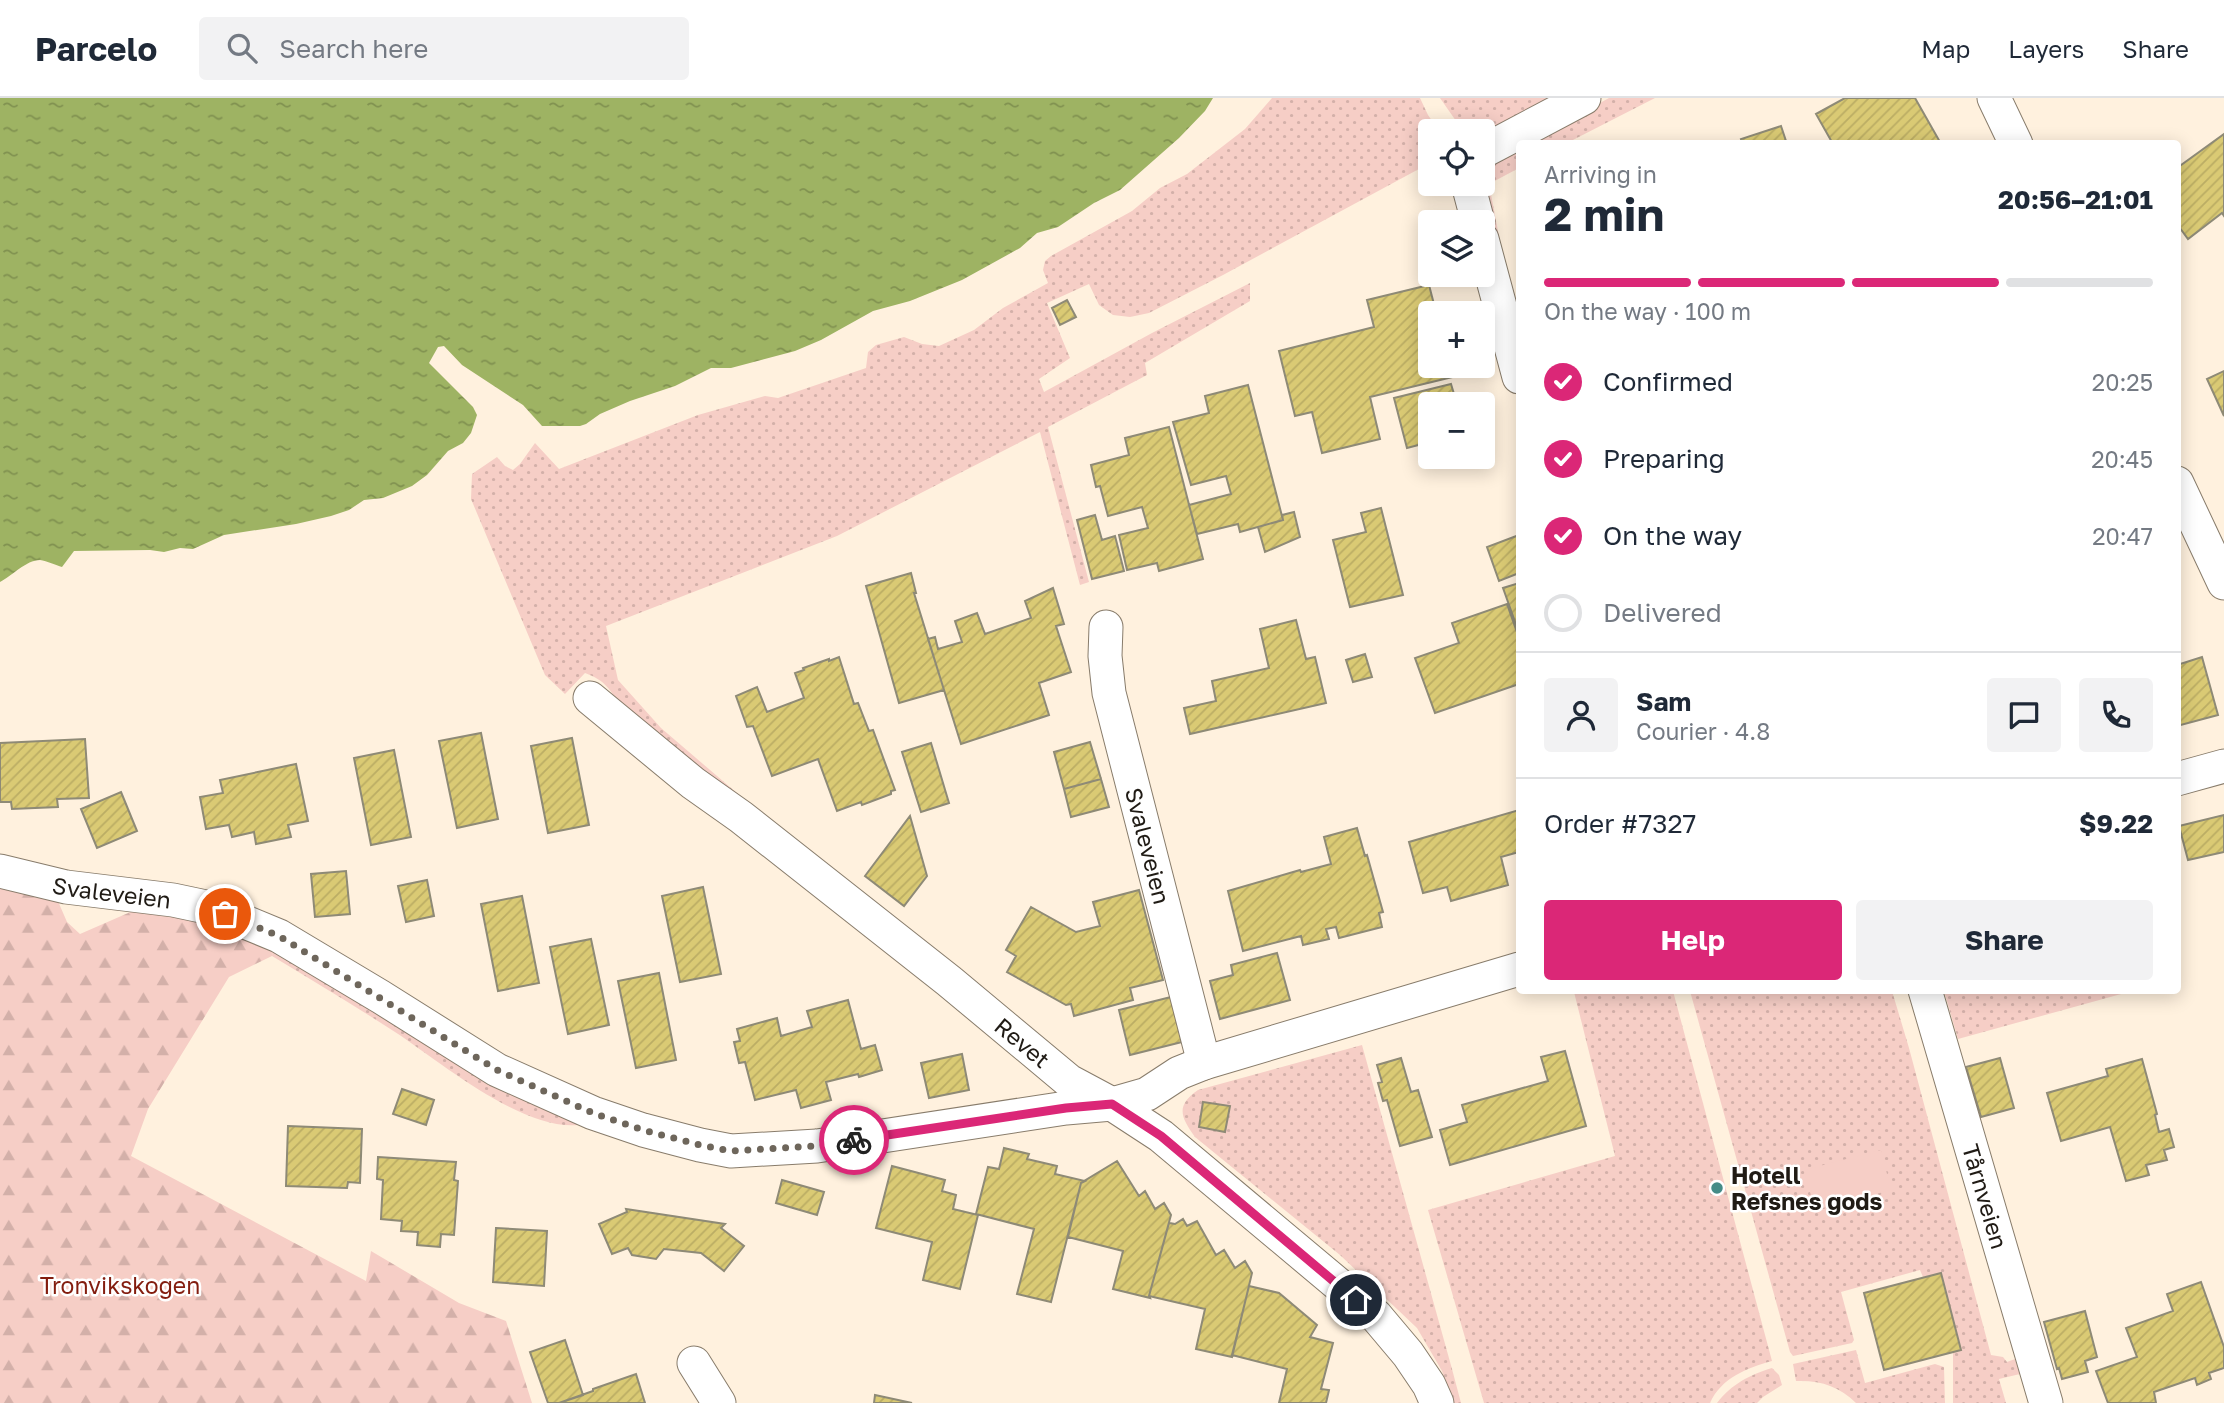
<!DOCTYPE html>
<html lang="en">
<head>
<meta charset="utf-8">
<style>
  body { margin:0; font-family:"Golos Text",sans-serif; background:#f2f2f3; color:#1f2937; height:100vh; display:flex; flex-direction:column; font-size:26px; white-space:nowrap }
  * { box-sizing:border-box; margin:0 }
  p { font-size:23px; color:#747a83 }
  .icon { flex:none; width:38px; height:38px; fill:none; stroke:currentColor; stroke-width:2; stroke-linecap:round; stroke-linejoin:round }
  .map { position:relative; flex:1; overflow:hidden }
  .panel { position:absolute; left:1516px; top:42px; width:665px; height:854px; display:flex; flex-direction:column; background:#fff; border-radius:7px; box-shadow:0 4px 18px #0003 }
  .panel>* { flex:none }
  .tools { position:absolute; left:1418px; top:21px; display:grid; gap:14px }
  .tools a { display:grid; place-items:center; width:77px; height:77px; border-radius:7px; background:#fff; box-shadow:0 4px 18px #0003; font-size:35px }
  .pin { position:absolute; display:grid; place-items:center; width:60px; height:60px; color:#fff; margin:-30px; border:4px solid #fff; border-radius:50%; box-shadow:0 2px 7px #0007 }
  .courier { position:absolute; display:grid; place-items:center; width:70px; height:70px; margin:-35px; border:5px solid #db2777; border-radius:50%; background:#fff; color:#222; box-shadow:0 2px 9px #0007 }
  .head em { font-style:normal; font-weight:700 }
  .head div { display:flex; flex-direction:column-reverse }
  .head { display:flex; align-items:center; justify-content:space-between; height:119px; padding:0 28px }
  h1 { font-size:46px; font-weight:700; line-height:52px }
  .bar { display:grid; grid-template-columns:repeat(4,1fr); gap:10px 7px; align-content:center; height:84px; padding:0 28px }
  .bar i { height:9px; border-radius:5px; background:#e0e1e3 }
  .bar .current { background:#db2777 }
  .bar p { grid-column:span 4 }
  .line { display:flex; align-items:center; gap:18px; padding:0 28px; border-top:2px solid #e0e1e3 }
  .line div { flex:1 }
  .round { display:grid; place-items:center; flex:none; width:74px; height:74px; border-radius:7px; background:#f2f2f3 }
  ol { padding:0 28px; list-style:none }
  li { display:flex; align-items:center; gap:21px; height:77px }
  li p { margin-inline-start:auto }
  li .icon { padding:7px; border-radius:50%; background:#db2777; color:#fff; stroke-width:4 }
  li:last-child { color:#747a83 }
  li i { width:38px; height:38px; border:4px solid #e0e1e3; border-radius:50% }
  .cta { display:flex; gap:14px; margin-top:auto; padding:14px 28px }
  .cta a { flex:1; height:80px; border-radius:7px; background:#db2777; color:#fff; font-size:28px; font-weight:700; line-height:80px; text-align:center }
  .cta a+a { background:#f2f2f3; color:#1f2937 }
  header { display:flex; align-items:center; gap:42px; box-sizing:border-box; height:98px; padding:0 35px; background:#fff; border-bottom:2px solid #e0e1e3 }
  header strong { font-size:33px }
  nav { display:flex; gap:38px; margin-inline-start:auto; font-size:24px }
  .search { width:490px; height:63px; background:#f2f2f3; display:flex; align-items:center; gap:18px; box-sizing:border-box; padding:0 24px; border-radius:7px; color:#747a83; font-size:26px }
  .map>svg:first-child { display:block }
  .grass { fill:url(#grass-dots) }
  .forest { fill:url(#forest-firs) }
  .garden { fill:#f6cec6 }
  .water { fill:url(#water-ripples) }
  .building { fill:url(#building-hatch); stroke:#8e8a76; stroke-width:2 }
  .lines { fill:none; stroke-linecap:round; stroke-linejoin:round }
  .street-casing { stroke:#887c6b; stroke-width:35 }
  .street { stroke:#fff; stroke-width:33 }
  .done { stroke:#6e665b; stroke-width:7; stroke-dasharray:0 12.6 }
  .route { stroke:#db2777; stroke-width:9 }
  .poi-dot { fill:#458c87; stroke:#fff; stroke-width:2.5 }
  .labels { text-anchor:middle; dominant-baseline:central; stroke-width:5; stroke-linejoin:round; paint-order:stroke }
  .street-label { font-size:23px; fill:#201b15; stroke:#fff }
  .poi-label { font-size:23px; font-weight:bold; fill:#201b15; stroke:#fff; text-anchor:start }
  .park-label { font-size:23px; fill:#831d0f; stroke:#fff }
</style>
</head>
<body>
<header>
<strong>Parcelo</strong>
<div class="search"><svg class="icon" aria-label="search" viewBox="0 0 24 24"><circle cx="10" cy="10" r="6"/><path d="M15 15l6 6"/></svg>Search here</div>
<nav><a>Map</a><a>Layers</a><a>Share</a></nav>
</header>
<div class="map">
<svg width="2224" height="1305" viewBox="0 0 2224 1305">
  <defs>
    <pattern id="grass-dots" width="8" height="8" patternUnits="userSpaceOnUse" patternTransform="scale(1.75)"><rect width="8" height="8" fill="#f6cec6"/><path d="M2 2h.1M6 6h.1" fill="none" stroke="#d3b0a9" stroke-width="1.8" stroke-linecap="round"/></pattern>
    <pattern id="forest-firs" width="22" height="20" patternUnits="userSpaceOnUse" patternTransform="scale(1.75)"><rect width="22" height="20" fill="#f6cec6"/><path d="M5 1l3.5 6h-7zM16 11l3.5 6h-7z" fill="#d3b0a9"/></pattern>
    <pattern id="water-ripples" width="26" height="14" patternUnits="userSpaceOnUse" patternTransform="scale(1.75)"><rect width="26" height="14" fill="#9eb363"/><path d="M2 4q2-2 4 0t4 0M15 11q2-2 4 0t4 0" fill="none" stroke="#809150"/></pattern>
    <pattern id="building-hatch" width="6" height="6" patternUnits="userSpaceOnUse" patternTransform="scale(1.75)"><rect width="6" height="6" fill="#daca74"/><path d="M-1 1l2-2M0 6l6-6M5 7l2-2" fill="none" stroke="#bbad64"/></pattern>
  </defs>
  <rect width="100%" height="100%" fill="#fff1de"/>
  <path class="grass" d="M1272,0H1420L1428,17L1439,33H1430V65L1223,177L1149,215L1130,219L1113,217L1099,207L1089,186L1047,205L1070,260L1039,281L1044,294L1152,235L1250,185V203L1145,265L1147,277L1048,329L1089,484L1080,487L1040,334L837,438L606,528L618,582L661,630L773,726L621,610C610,591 606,583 585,575L565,596L545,577L471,401L472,376L497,359L505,368L513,372L520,366L535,345L559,371L698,317L765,298L778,300L866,270L868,254L876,247L904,239L922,246L939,248L974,232L1003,210L1048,185L1043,172L1045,163L1051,158L1132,113L1160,90L1187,76L1245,31Z
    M1440,0H1557L1482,40V33H1463Z
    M1609,0H1655L1567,45L1525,46Z
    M1519,49V70L1489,86L1514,217L1482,86V77L1496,61Z
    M273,845L578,1022V1027C521,1032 442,965 395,934C355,908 313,883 272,858Z
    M1581,892L1673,893L1772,1263C1747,1270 1721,1280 1710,1305H1484L1428,1112L1615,1058L1574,894Z
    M1690,893H1892L1909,950L1991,1257L2003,1259L2007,1264L2015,1261L2020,1276L1999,1281L2006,1305H1953V1254L1961,1251L1941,1175L1923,1179L1920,1172L1841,1194L1854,1242L1852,1245L1793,1258L1790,1254Z
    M1944,893V892L2132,893L1958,941Z
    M1362,947L1452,1271L1461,1305H1453L1442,1273L1417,1230L1340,1157L1195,1039C1181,1019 1175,1008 1198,992Z
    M1856,1252L1865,1285L1935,1266L1944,1269L1945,1305H1856C1839,1288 1820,1282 1796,1283L1793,1266Z
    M1772,1270L1779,1277L1782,1287L1763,1299L1757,1305H1717C1732,1286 1749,1277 1772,1270Z"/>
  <path class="forest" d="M2,784L54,794L67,824L80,836L135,812L160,811L273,845L272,858L229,879L148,1011L131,1058L366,1183L371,1153L459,1205L506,1223L532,1305H0V791Z"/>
  <path class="garden" d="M1881,1052L1891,1092L1815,1112L1804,1072Z"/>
  <path class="water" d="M0,0H1213L1205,13L1179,40L1120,92L1094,105L1058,129L1037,135L1020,150L962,182L910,203L873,213L821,242L795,253L731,270H711L675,288L630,303L600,316L586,326L580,328H542L523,307L462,267L444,248L438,249L429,265L473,309L477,317L471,335L463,345L448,353L427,377L412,388L383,400L364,402L349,412L331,418L296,426L224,437L193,451L180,450L164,454L150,452L74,453L62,469C56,467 47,463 40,462C26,462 12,478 0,484Z"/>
  <path class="building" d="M1845,0H1915L1940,44L1833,46L1816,16Z
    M1781,28L1787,46H1743L1741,41Z
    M2224,36V118L2222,115L2188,141L2177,126V70Z
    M1429,187L1436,214L1453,210L1454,215H1430V268H1467L1469,275L1370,299L1380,341L1322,355L1312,314L1295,318L1279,253L1374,229L1367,202Z
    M1067,202L1076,219L1060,227L1052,210Z
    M2224,273V318L2207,281Z
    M1451,286L1457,306H1430V344L1407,350L1394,300Z
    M1248,287L1283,422L1240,434L1238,426L1197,436L1189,407L1231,396L1226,378L1191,387L1173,324L1209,315L1205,298Z
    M1169,329L1203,461L1159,473L1157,465L1127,472L1119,437L1148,430L1142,409L1108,418L1100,388L1096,389L1091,367L1129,357L1125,340Z
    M1381,410L1403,497L1350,509L1333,442L1366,434L1361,415Z
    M1294,414L1300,439L1265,454L1258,429L1283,422L1282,417Z
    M1095,417L1102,442L1115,438L1124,473L1092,481L1077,422Z
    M1519,437V475L1499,483L1487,449Z
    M911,475L916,495H914L944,592L899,605L866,488Z
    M1519,485V535L1503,490Z
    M1053,490L1064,526L1056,528L1071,574L1039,585L1049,617L961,646L928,541L935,539L938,551L962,544L955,523L977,515L985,536L1031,520L1025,503Z
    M1507,506L1519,540V586L1435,615L1415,560L1459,545L1452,525Z
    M1296,522L1306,561L1315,559L1326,605L1190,636L1184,610L1216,603L1212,583L1269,570L1260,531Z
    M1365,556L1372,579L1353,584L1346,562Z
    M839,559L854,606L858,605L869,633L873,632L895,692L891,693V696L862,707L861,704L837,713L818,661L772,678L753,628L747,629L736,598L757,589L767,614L804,600L795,575L804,572L803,570L829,561V563Z
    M2202,559L2218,617L2177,628V567Z
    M481,635L498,721L457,730L439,643Z
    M572,640L589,727L548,735L531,648Z
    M85,641L89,700L57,701L58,709L12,711L11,704H0V645Z
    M1090,644L1101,681L1064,691L1054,654Z
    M931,645L949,705L921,714L902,654Z
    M394,652L411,739L371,747L354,660Z
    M296,666L308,723L288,727L291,739L256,746L254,734L232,739L229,727L206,731L200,699L223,695L220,682Z
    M1101,681L1109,709L1071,719L1064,691Z
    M121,694L137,733L97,750L81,711Z
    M1519,712V754L1501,759L1508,787L1451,803L1447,789L1423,795L1409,744Z
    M2224,717V754L2188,762L2179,728Z
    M910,718L927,778L904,808L865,778Z
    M1357,730L1365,758L1367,757L1383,814L1379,815L1382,829L1339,840L1336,829L1326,831L1329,841L1303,847L1301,838L1243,853L1228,793L1300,772L1301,774L1331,766L1324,739Z
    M346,773L350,816L315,819L311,776Z
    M427,782L434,818L406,824L398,788Z
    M703,789L721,876L680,884L662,798Z
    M1139,792L1163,882L1130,890L1133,902L1074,918L1071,906L1066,907L1007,874L1016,858L1006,852L1031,809L1076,834L1100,828L1093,804Z
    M522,798L539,885L498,893L481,806Z
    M591,841L609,927L568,936L550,849Z
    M1277,855L1290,902L1220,921L1210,883L1233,877L1231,867Z
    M659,875L676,962L636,970L618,883Z
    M1171,899L1182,944L1130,957L1119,912Z
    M848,902L861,951L875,947L882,972L859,979L858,976L826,984L831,1002L801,1010L796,992L755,1002L745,964L739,965L734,944L740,943L737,931L777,920L781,938L812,929L807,913Z
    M1565,953L1586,1028L1450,1067L1440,1032L1467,1024L1462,1007L1548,983L1541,959Z
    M962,956L969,992L929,1000L921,965Z
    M1401,960L1411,994L1418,992L1432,1039L1400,1048L1387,1002L1383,1003L1378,985L1382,984L1377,967Z
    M2000,960L2014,1010L1981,1019L1966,969Z
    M2142,961L2157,1016L2155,1017L2159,1034L2169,1031L2174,1049L2164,1052L2167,1062L2146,1067L2149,1077L2126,1083L2110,1029L2061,1043L2047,995L2108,978L2106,971Z
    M402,991L434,1002L426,1027L393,1016Z
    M1203,1004L1230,1008L1225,1034L1199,1029Z
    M288,1028L362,1031L360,1085L348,1084L347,1090L286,1088Z
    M1004,1050L1029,1056L1027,1061L1057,1068L1055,1076L1085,1083L1081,1085L1051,1204L1017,1196L1034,1131L976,1116L988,1069L999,1071Z
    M378,1059L456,1064L454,1082L458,1083L454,1137L441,1136L440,1149L417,1147L418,1134L401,1133L402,1123L381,1121L383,1082L377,1081Z
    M1117,1063L1139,1098L1145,1093L1155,1111L1164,1105L1171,1117L1149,1198L1150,1200L1113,1191L1123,1153L1068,1139L1081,1085Z
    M892,1068L945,1082L942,1093L956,1097L953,1111L978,1117L960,1191L923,1182L932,1144L876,1130Z
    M782,1082L824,1094L817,1117L776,1105Z
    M626,1111L725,1126L721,1130L744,1148L724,1173L701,1155L664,1151L656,1161L632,1157L628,1150L612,1156L599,1126L627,1114Z
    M1183,1121L1187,1128L1197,1123L1216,1157L1224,1152L1235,1170L1245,1163L1252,1175L1232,1259L1196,1251L1205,1211L1149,1198L1169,1125L1175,1126Z
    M496,1130L547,1133L544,1188L493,1184Z
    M1941,1175L1961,1252L1884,1272L1864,1195Z
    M2201,1184L2224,1249V1270L2209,1275L2211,1281L2197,1287L2195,1280L2154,1294L2156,1305H2108L2096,1273L2137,1259L2126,1230L2173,1213L2167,1196Z
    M1249,1188L1279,1195L1317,1227L1310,1239L1333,1245L1321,1291L1329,1292L1326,1305H1279L1287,1271L1232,1257Z
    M2085,1213L2097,1259L2085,1263L2088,1274L2062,1281L2059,1270L2057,1271L2044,1224Z
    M565,1242L583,1297L559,1305H548L530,1254Z
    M636,1276L645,1305H559L593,1293V1291Z
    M875,1297L912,1305H874Z"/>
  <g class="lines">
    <defs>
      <g id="street">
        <path d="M1994,0L2016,46"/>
        <path d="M1482,54L1584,0"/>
        <path d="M1468,86L1478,124"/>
        <path d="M1482,141L1519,279"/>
        <path d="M2177,385L2224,485"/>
        <path id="s1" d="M1106,529L1105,558L1109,595L1204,965"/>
        <path id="s2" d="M590,600L693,685L741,719L949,883L1069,983L1112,1006L1161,1038L1376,1218L1408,1256L1429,1287L1437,1305"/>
        <path d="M2177,681L2224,668"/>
        <path id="s3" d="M0,773L66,789L173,802L206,809L245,824L279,838L381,899L497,972L593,1015L643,1032L700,1047L731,1053L817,1048L1066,1010L1112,1006L1147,996L1179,975L1204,965L1519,871"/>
        <path id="s4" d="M1925,892L2046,1305"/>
        <path d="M694,1265L719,1305"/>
      </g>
    </defs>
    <use href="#street" class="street-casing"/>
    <use href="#street" class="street"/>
  </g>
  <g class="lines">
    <path class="done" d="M225,816L279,838L497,972L593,1015L643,1032L700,1047L731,1053L817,1048L854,1042"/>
    <path class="route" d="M854,1042L1066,1010L1112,1006L1161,1038L1356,1202"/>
  </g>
  <circle class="poi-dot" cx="1717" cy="1090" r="7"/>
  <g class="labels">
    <g class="street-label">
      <text stroke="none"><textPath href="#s1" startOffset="224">Svaleveien</textPath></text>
      <text stroke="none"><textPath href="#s3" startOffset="114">Svaleveien</textPath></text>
      <text stroke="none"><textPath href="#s2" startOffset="553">Revet</textPath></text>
      <text stroke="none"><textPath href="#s4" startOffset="215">Tårnveien</textPath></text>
    </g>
    <g class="poi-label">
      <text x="1731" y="1077">Hotell<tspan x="1731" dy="26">Refsnes gods</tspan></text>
    </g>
    <g class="park-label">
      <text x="120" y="1187">Tronvikskogen</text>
    </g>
  </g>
</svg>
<div class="tools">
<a><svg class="icon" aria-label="locate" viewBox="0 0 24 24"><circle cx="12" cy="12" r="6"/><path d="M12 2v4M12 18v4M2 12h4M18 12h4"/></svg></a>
<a><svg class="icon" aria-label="layers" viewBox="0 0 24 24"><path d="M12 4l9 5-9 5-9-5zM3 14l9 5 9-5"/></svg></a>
<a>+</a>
<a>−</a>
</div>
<div class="pin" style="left:225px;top:816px;background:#ea580c"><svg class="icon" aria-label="bag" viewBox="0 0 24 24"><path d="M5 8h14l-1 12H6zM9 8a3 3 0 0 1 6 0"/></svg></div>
<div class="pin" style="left:1356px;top:1202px;background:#1f2937"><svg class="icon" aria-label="home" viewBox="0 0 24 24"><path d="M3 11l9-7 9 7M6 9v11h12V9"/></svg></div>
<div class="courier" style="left:854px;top:1042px"><svg class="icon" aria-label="bike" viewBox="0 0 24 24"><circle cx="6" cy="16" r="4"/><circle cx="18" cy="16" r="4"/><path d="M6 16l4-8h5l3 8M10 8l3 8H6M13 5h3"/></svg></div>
<section class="panel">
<div class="head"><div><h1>2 min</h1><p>Arriving in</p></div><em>20:56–21:01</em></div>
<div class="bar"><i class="current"></i><i class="current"></i><i class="current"></i><i></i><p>On the way · 100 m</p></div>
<ol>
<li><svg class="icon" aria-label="check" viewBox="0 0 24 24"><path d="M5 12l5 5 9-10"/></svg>Confirmed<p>20:25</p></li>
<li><svg class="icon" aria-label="check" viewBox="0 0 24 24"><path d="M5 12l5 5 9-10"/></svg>Preparing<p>20:45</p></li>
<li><svg class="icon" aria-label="check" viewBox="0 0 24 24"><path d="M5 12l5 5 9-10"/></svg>On the way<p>20:47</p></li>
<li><i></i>Delivered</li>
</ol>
<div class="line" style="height:126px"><a class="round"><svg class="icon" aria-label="person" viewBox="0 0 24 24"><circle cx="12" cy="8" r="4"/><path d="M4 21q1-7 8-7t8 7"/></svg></a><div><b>Sam</b><p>Courier · 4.8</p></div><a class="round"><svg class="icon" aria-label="chat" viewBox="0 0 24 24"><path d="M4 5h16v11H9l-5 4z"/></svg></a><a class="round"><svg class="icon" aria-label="phone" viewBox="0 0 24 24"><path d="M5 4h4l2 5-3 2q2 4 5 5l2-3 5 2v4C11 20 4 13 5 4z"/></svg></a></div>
<div class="line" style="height:91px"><div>Order #7327</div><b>$9.22</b></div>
<div class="cta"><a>Help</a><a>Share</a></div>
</section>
</div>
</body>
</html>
